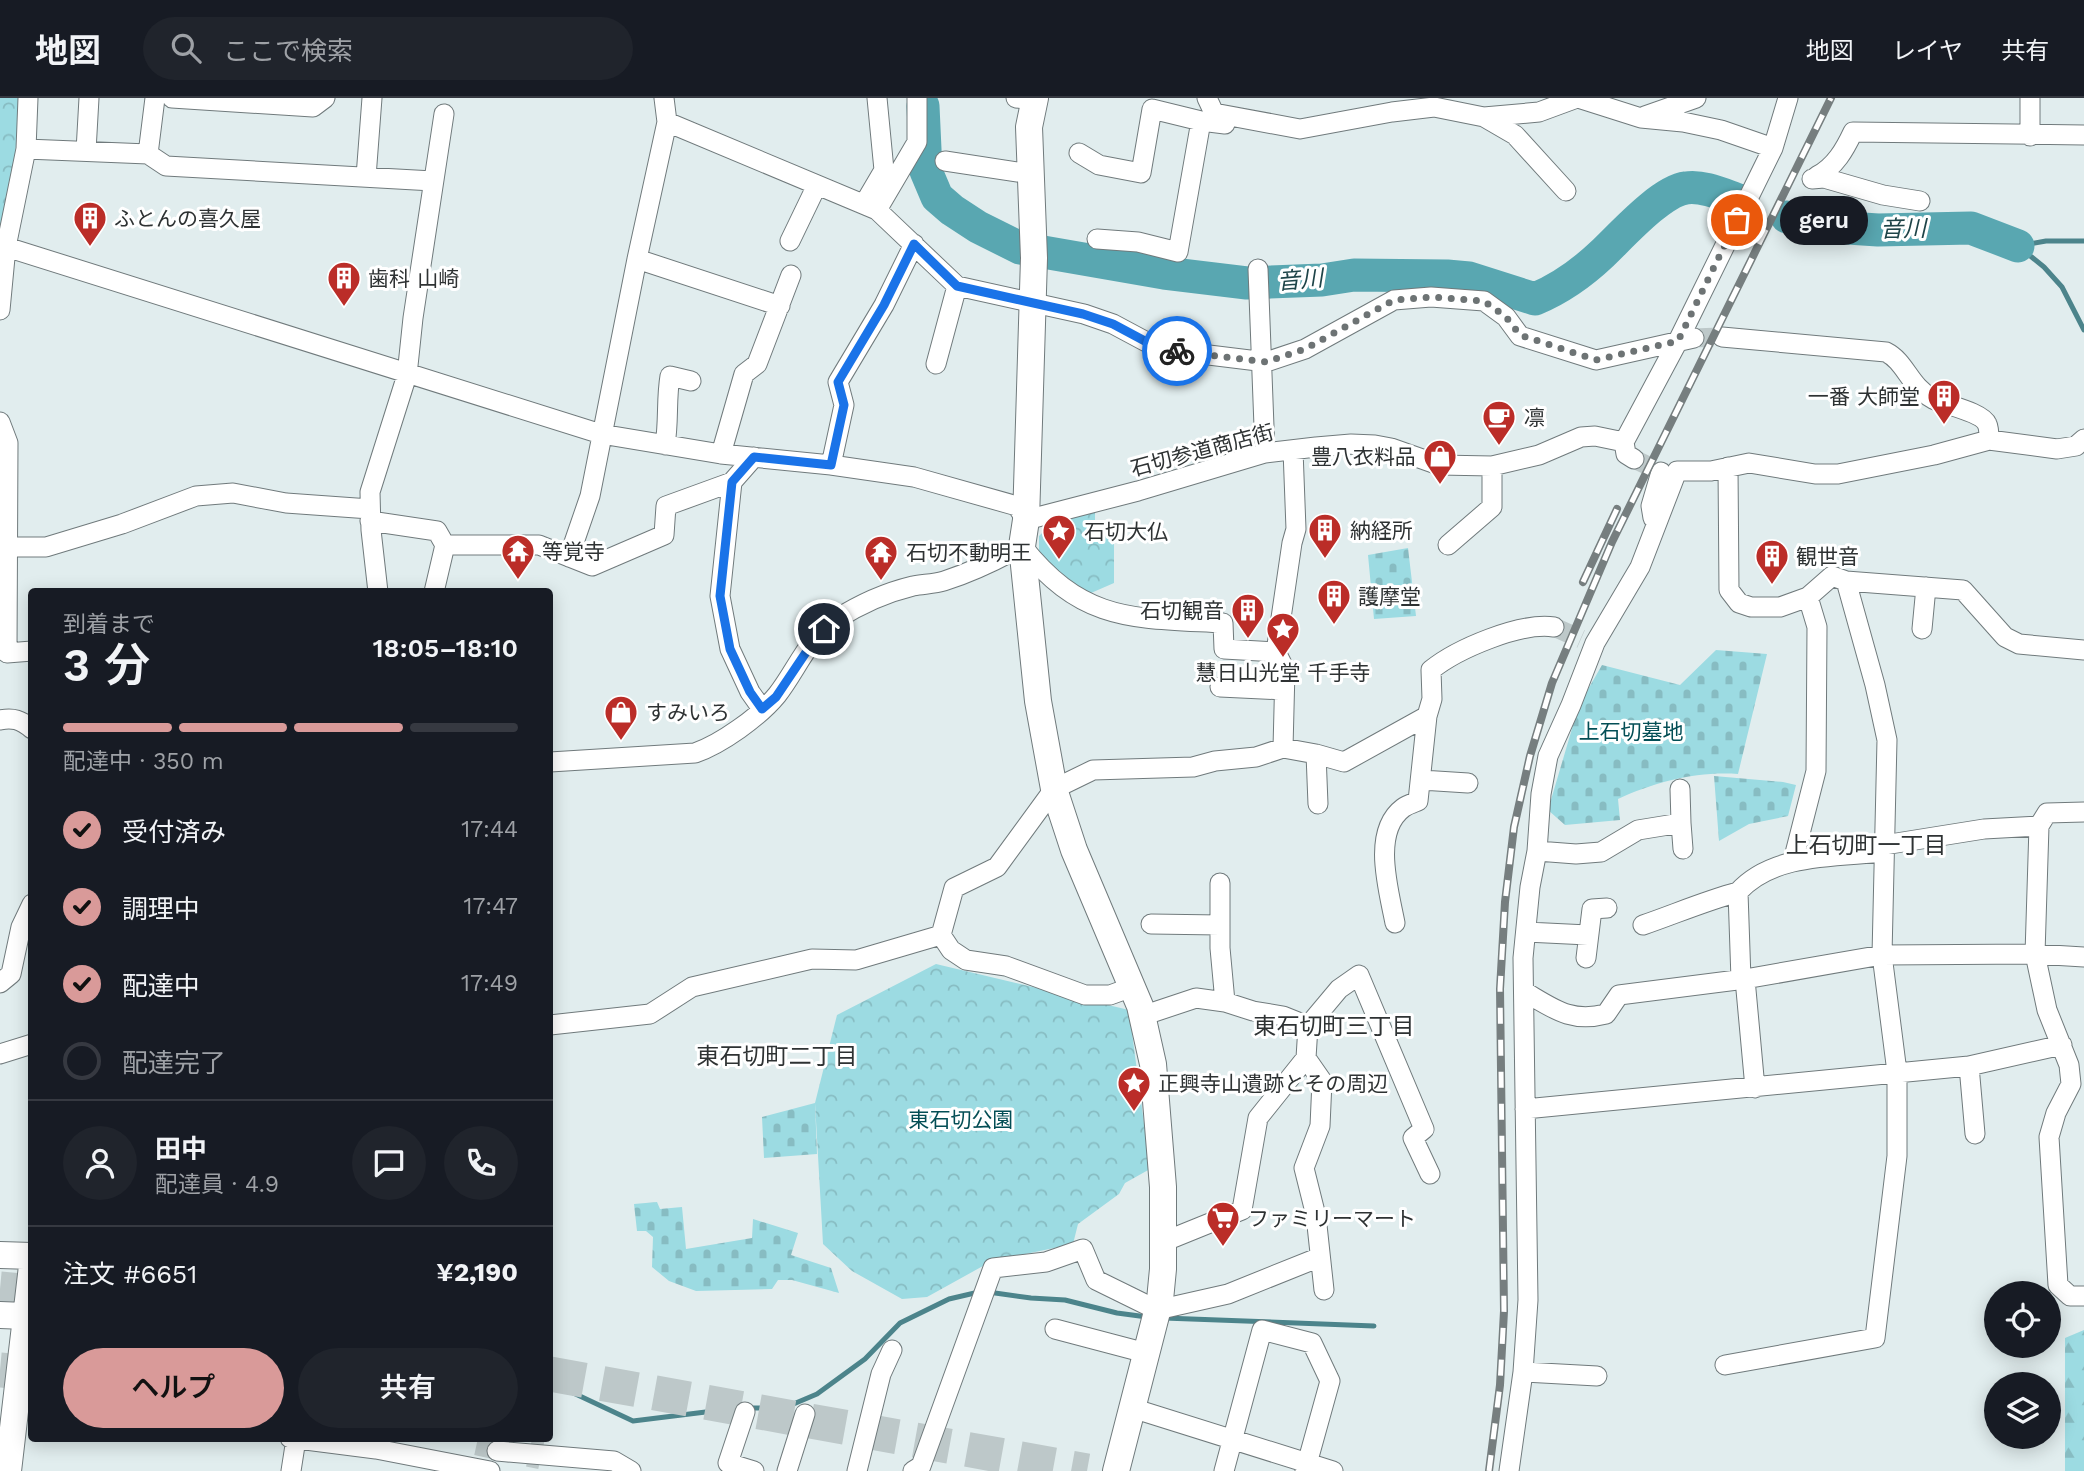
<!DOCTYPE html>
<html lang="ja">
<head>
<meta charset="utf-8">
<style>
  body { margin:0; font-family:"Work Sans","Noto Sans JP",sans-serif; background:#20242c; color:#f1f3f6; height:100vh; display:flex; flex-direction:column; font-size:26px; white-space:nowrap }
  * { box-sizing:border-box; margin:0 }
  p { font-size:23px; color:#9ea1a6 }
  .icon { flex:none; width:38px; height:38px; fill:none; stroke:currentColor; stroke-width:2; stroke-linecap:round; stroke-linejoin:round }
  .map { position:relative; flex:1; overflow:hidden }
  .drawer { position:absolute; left:28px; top:490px; width:525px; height:854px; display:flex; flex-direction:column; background:#171b24; border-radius:7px; box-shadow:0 4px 18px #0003 }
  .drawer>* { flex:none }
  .controls { position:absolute; left:1984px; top:1183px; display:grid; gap:14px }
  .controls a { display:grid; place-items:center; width:77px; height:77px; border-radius:50%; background:#171b24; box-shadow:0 4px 18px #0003; font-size:35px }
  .pin { position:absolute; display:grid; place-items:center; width:60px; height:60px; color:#fff; margin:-30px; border:4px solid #fff; border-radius:50%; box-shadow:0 2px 7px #0007 }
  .courier { position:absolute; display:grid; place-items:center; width:70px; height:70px; margin:-35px; border:5px solid #1a73e8; border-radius:50%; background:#fff; color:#222; box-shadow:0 2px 9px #0007 }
  .bubble { position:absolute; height:49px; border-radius:24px; background:#171b24; box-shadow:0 4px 18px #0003; font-size:23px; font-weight:600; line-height:49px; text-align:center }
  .overview em { font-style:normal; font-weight:600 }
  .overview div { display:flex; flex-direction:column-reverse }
  .overview { display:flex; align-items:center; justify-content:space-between; height:119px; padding:0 35px }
  h1 { font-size:46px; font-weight:600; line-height:52px }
  .bar { display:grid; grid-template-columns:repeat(4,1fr); gap:10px 7px; align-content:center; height:84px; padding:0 35px }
  .bar i { height:9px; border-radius:5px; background:#363941 }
  .bar .selected { background:#d99a99 }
  .bar p { grid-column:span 4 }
  .line { display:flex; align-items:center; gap:18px; padding:0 35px; border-top:2px solid #363941 }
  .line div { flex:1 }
  .round { display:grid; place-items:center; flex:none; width:74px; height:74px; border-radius:37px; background:#20242c }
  ol { padding:0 35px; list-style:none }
  li { display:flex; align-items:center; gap:21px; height:77px }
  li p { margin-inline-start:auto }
  li .icon { padding:7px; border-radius:50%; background:#d99a99; color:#111; stroke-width:4 }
  li:last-child { color:#9ea1a6 }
  li i { width:38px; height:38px; border:4px solid #363941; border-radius:50% }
  .cta { display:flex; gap:14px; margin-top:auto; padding:14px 35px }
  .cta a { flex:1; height:80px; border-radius:42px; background:#d99a99; color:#111; font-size:28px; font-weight:600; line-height:80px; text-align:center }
  .cta a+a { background:#20242c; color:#f1f3f6 }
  header { display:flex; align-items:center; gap:42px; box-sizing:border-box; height:98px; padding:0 35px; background:#171b24; border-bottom:2px solid #363941 }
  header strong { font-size:33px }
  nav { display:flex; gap:38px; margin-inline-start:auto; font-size:24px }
  .search { width:490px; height:63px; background:#20242c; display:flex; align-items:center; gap:18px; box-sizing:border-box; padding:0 24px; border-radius:38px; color:#9ea1a6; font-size:26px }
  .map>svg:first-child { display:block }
  .forest { fill:url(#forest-firs) }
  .cemetery { fill:url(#cemetery-stones) }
  .park { fill:url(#park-crowns) }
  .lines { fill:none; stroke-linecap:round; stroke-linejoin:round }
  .stream { stroke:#4c848b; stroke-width:5 }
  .river { stroke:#59a7b1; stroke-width:33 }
  .street-tunnel { stroke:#bdc8c9; stroke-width:19; stroke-dasharray:19 10; stroke-linecap:butt }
  .highway-tunnel { stroke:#bdc8c9; stroke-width:35; stroke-dasharray:35 18; stroke-linecap:butt }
  .street-casing { stroke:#707a7c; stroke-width:21 }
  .secondary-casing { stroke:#707a7c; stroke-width:28 }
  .street { stroke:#fff; stroke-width:19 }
  .secondary { stroke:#fff; stroke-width:26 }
  .rail-casing { stroke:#767e7f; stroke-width:8 }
  .rail { stroke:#fff; stroke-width:5; stroke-dasharray:16; stroke-linecap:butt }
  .done { stroke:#6d7374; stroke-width:7; stroke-dasharray:0 12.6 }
  .route { stroke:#1a73e8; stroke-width:9 }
  .labels { text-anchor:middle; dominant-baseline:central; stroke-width:6; stroke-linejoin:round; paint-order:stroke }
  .poi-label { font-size:21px; fill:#2e3233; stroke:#fff; text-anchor:start }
  .street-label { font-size:21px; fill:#2e3233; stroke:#fff }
  .park-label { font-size:21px; fill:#034e55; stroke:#fff }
  .water-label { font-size:23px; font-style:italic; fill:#1e4448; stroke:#fff }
  .neighbourhood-label { font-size:23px; fill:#2e3233; stroke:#fff }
</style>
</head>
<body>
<header>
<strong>地図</strong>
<div class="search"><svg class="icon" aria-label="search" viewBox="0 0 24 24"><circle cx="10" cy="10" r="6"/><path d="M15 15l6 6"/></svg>ここで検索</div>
<nav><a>地図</a><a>レイヤ</a><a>共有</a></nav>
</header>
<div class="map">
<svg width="2084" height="1373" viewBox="0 0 2084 1373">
  <defs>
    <pattern id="forest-firs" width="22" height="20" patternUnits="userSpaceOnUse" patternTransform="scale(1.75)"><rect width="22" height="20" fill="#9cdbe2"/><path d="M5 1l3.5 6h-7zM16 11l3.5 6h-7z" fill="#87bcc2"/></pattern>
    <pattern id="cemetery-stones" width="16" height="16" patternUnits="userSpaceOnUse" patternTransform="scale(1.75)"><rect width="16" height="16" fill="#9cdbe2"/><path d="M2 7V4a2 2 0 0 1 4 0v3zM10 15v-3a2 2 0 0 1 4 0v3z" fill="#87bcc2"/></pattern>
    <pattern id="park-crowns" width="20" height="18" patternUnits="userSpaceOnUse" patternTransform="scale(1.75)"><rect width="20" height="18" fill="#9cdbe2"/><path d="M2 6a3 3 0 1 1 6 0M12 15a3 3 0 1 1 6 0" fill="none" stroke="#87bcc2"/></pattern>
  </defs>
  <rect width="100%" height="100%" fill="#e1edee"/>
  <path class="forest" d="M2084,1232V1373H2065V1240Z"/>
  <path class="cemetery" d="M1408,450L1416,518L1374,521L1368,457Z
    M1716,552L1767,556L1738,676C1698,673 1654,684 1618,701L1620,722L1565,727L1548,712L1579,607L1602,567L1680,587Z
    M1714,678L1783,684L1796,687L1788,718L1749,726L1719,743Z
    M815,1005L817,1056L764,1060L762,1019Z
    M657,1104L660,1111L682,1109L686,1151L752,1140L753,1121L798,1135L791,1157L831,1170L839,1195L792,1182H778L772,1191L696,1193L669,1183L652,1169L653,1139L646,1133H637L634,1106Z"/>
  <path class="park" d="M0,0H20L14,70L0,134Z
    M1095,411V428L1114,427V485L1091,495L1065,483L1039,461V438L1054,423Z
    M936,866L1129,912L1150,1071L1125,1085L1119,1096L1078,1126L1073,1146L992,1163L927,1199L902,1201L852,1173L823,1146L815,1005L837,917Z"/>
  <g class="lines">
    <path class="stream" d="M2018,148L2044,169L2062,189L2084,232
      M2018,148L2046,143H2084
      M988,1194L1031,1200L1065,1202L1117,1215L1147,1219
      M1164,1220L1374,1228
      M550,1284L633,1323L738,1310H784L817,1296L865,1261L900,1225L949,1201L979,1194"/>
    <path class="river" d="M923,8L926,73L937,99L952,112L978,129L1020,150L1164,175L1247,185L1322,182L1354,177L1447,178L1469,180L1535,201C1559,191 1583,174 1602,156C1621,138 1661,93 1686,90C1703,87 1724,97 1739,102
      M1787,119L1833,129L1878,132L1971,130L2018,148"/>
    <path class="street-tunnel" d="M1694,240L1722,239
      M1634,361L1661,374
      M1554,529L1581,541"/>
    <path class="highway-tunnel" d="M0,1191L32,1194
      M0,1272L32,1275
      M550,1276L1087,1373
      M478,1340L542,1354"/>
    <defs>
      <path id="street" d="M172,0L313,9L325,0
        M1016,0L1035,2
        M1207,0L1214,15L1300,31L1392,14L1434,9L1484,19L1539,14L1577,0
        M1578,0L1641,20L1683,24L1721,32L1773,50
        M1645,18L1696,0
        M1484,19L1515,37L1566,93
        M667,24L877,112L957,188L1084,216L1113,226L1156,249L1168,252L1266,264L1305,251L1394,202L1431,199L1484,203L1506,219L1520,238L1596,262L1694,240
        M2030,38V0
        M26,51L148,56L155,0
        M86,53L89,0
        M1079,55L1099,67L1141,75L1152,11L1201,23
        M148,56L166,68L433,83
        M945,63L1031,76
        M1817,78C1835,69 1845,51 1853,34L2084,37
        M366,79L372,0
        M1812,81L1824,80L1883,97L1920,103
        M864,106L884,72L877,0
        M877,112L917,44V0
        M1097,141L1138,144L1178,154L1201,23L1225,26L1226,22
        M790,143L817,87
        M0,147L601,336L721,356L831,367L914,379L1017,408L1026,422L1138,393L1265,355L1316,349L1351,346L1375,347L1391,350L1439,367L1492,368L1539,357L1581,339L1595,338L1624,344
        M637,161L780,208
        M1258,171L1265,355
        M0,212L6,149L26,51L28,0
        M1722,239L1886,254C1906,264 1909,288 1933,301C1945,307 1982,314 1987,326C1989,330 1989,338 1989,342
        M936,266L957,188
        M0,324L8,345L7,555L32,553
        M665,347C669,323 666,302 670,278L691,283
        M721,356L744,276L757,266L791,177
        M754,359L732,384L720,498L730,551L750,594L762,611
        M1634,361L1626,356L1624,344L1678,243L1773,50L1788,0
        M831,367L844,307L838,284L884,207L914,146
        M1728,369L1729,492L1739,505L1751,509H1780L1808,499L1832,478L1846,483L1963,492L2005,539L2019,546L2084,552
        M1653,420L1651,408L1661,374
        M370,423L437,433L445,447
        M1448,447L1492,409V368
        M8,449H46L122,426L196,398L233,395L286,405L370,411
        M569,459L590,398L637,161L667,24L664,0
        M378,494L371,432L370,394L407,277L413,220L444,16
        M434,494L445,447H539L592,468L664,437L666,408L732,384
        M1922,531L1926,489
        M1276,554L1285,572L1283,650
        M1220,589L1284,592
        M0,622C13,619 21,622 32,631
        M1316,656L1318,706
        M550,664L695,655C721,646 759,619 777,597C796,573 808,540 835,522C860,506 884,495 913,488C923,486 934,486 944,483C972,474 997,462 1022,448C1083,525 1133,520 1223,525L1224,551L1276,554L1292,445L1296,431L1293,352
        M1421,682L1468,685
        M2084,714L2047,715L2039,728L2035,856L2047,912L2069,967L2071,986L2056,1015L2049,1039L2058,1187L2070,1198H2084
        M1681,725L1683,751
        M1884,747L1984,731L2039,728
        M1537,753L1576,756L1601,754L1638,732L1681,725L1680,691
        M1793,763L1816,673L1817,529L1808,499
        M1220,785V850L1225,904
        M1395,825C1389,793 1371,734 1403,710C1407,707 1413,705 1418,703L1427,618
        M1151,826L1220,827
        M1643,827C1675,816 1705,803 1738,794
        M1526,834L1588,837
        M941,837L951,852L966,862L1006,868L1085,897H1110L1132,889
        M1586,860L1592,811L1607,810
        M1745,881L1755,990
        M1741,882L1738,794C1773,755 1836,759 1884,754
        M0,885L11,876L21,829L32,806
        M1525,894C1554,911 1571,925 1606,916L1619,897L1745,881L1882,857L2035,856L2084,859
        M1142,918L1196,900L1225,904L1253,913L1283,918L1308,928
        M550,927L650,916L692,889L812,861L856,862L941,837L954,790L997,769L1054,691L1093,672L1193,669L1215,663L1256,659L1283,650L1316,656L1344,664L1427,618L1432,601L1431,572C1457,551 1520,524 1554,529
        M0,956L32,946
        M1306,960L1322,983L1320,1028L1304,1070L1316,1118L1324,1192
        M1969,968L1975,1036
        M1525,1011L1969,968L2062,947
        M1163,1144L1242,1112L1258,1020L1306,960L1308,928L1339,891L1359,877L1424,1031L1413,1040L1430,1076
        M1055,1231L1146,1255
        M1725,1267L1875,1240L1897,1058V974L1882,857L1887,642L1875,587L1846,483
        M1523,1274L1597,1278
        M1132,1310L1333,1373
        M745,1314L728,1365L754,1373
        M290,1340L376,1351L490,1373
        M497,1353L614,1363L631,1373
        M291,1373L296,1341
        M787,1373L805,1316
        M857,1373L881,1276L892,1252
        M913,1373L921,1368L993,1170L1046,1164L1083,1151L1096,1182L1157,1212L1228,1196L1320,1159
        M1224,1373L1262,1232L1312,1245L1330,1283L1305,1373
        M1509,1373L1523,1274L1528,1202L1523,860L1530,789L1537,753L1541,696L1548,658L1571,607L1595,545L1640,469L1677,373H1711L1749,365L1815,376H1838L1934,357L1989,342L2057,351L2076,348L2084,341"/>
      <path id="secondary" d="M1035,0L1029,29L1034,160L1026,422L1022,448L1038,603L1054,691L1074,752L1140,908L1153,966L1163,1089V1171L1160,1202L1116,1373
        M0,1157L32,1158
        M0,1217L25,1218
        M8,1373L32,1168"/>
    </defs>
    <use href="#street" class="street-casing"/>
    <use href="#secondary" class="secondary-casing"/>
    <use href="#street" class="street"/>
    <use href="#secondary" class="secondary"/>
    <defs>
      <path id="rail" d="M1583,484L1617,411
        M1489,1373L1500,1287L1504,1213L1500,891L1505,804L1514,729L1530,658L1552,585L1612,444L1831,0"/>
    </defs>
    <use href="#rail" class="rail-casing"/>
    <use href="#rail" class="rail"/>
  </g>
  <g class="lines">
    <path class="done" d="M1177,253L1266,264L1305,251L1394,202L1431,199L1484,203L1506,219L1520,237L1596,262L1678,243L1737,122"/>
    <path class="route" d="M824,531L817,538L776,599L762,611L750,594L730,551L720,498L732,384L754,359L831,367L844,307L838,284L884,207L914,146L957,188L1083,216L1113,226L1156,249L1177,253"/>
  </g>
  <defs>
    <symbol id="building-pin" viewBox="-11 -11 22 30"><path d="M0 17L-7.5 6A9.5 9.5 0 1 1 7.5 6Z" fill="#bb2d28" stroke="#fff"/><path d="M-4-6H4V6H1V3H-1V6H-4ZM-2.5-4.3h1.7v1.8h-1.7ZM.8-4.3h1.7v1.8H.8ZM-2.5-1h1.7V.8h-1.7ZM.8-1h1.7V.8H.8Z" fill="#fff"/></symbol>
    <symbol id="cafe-pin" viewBox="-11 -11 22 30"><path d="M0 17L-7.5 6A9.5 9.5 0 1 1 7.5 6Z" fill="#bb2d28" stroke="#fff"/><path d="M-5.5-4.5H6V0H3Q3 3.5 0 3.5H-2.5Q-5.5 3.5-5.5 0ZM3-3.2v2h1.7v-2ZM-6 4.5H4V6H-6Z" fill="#fff"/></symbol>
    <symbol id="shop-pin" viewBox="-11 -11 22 30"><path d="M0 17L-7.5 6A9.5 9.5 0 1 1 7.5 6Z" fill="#bb2d28" stroke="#fff"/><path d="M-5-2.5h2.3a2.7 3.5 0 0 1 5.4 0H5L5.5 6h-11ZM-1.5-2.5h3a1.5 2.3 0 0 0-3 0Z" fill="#fff"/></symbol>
    <symbol id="sight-pin" viewBox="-11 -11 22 30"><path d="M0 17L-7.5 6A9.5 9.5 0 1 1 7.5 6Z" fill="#bb2d28" stroke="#fff"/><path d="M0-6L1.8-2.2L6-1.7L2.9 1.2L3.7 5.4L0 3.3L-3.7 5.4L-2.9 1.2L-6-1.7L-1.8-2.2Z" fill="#fff"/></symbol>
    <symbol id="temple-pin" viewBox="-11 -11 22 30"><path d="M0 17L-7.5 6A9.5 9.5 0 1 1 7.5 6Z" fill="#bb2d28" stroke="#fff"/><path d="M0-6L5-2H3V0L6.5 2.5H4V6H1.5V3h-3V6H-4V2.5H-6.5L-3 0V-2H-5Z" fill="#fff"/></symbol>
    <symbol id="supermarket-pin" viewBox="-11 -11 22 30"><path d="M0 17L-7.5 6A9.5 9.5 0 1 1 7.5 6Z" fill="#bb2d28" stroke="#fff"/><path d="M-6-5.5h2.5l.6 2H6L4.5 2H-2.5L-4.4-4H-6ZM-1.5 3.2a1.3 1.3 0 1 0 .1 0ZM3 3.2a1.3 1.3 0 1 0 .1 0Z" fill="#fff"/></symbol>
  </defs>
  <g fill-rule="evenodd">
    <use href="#building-pin" x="71" y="101" width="38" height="52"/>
    <use href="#building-pin" x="325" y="161" width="38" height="52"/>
    <use href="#building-pin" x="1925" y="279" width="38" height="52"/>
    <use href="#cafe-pin" x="1480" y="300" width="38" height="52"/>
    <use href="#shop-pin" x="1421" y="339" width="38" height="52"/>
    <use href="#building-pin" x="1306" y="413" width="38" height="52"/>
    <use href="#sight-pin" x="1040" y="414" width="38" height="52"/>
    <use href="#temple-pin" x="499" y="434" width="38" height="52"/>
    <use href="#temple-pin" x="862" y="435" width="38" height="52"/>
    <use href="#building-pin" x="1753" y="439" width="38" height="52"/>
    <use href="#building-pin" x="1315" y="479" width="38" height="52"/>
    <use href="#building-pin" x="1229" y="493" width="38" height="52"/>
    <use href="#sight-pin" x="1264" y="512" width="38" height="52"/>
    <use href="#shop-pin" x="602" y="595" width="38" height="52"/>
    <use href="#sight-pin" x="1115" y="966" width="38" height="52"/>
    <use href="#supermarket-pin" x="1204" y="1101" width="38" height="52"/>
  </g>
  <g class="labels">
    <g class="poi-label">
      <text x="114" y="120">ふとんの喜久屋</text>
      <text x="368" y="180">歯科 山崎</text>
      <text x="1920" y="298" text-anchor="end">一番 大師堂</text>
      <text x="1524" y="319">凛</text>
      <text x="1416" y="358" text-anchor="end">豊八衣料品</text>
      <text x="1350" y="432">納経所</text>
      <text x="1084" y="433">石切大仏</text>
      <text x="542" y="453">等覚寺</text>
      <text x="906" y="454">石切不動明王</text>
      <text x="1796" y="458">観世音</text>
      <text x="1358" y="498">護摩堂</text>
      <text x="1224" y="512" text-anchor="end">石切観音</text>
      <text x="1283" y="574" text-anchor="middle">慧日山光堂 千手寺</text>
      <text x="646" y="614">すみいろ</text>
      <text x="1158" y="985">正興寺山遺跡とその周辺</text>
      <text x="1248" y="1120">ファミリーマート</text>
    </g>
    <g class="street-label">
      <text transform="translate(1202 352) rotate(-15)">石切参道商店街</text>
    </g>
    <g class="park-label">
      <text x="1631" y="633">上石切墓地</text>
      <text x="961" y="1021">東石切公園</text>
    </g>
    <g class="water-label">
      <text transform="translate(1903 131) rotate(-1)">音川</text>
      <text transform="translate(1300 182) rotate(-5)">音川</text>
    </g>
    <g class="neighbourhood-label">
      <text x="1866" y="747">上石切町一丁目</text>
      <text x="1334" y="928">東石切町三丁目</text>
      <text x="777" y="958">東石切町二丁目</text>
    </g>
  </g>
</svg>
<div class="controls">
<a><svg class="icon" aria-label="locate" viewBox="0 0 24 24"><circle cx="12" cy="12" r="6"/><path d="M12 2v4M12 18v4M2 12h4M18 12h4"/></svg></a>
<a><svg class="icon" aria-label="layers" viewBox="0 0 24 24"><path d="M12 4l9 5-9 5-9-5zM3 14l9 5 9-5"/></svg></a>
</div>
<div class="pin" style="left:1737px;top:122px;background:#ea580c"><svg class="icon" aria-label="bag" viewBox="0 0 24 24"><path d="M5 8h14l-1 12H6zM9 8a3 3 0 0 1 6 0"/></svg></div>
<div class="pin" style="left:824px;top:531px;background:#1f2937"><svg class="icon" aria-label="home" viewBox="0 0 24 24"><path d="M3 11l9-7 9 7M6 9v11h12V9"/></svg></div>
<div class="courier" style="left:1177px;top:253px"><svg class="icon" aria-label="bike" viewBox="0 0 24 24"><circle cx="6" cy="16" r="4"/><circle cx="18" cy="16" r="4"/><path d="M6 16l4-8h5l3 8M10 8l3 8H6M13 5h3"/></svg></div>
<div class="bubble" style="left:1780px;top:98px;width:88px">geru</div>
<section class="drawer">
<div class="overview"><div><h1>3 分</h1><p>到着まで</p></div><em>18:05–18:10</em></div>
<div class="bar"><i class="selected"></i><i class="selected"></i><i class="selected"></i><i></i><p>配達中 · 350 m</p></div>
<ol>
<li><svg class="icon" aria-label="check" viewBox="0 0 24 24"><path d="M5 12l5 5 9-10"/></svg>受付済み<p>17:44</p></li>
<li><svg class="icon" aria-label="check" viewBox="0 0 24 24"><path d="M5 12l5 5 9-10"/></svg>調理中<p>17:47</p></li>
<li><svg class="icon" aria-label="check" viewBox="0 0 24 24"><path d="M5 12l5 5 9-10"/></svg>配達中<p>17:49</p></li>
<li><i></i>配達完了</li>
</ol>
<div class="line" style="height:126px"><a class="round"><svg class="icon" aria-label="person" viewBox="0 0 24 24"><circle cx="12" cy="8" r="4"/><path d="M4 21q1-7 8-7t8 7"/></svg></a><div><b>田中</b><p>配達員 · 4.9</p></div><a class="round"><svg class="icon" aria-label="chat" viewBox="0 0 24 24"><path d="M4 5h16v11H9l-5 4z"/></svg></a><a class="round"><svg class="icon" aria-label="phone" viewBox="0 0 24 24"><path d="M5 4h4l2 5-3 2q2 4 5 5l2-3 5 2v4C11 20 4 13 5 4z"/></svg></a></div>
<div class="line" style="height:91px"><div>注文 #6651</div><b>¥2,190</b></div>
<div class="cta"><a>ヘルプ</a><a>共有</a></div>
</section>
</div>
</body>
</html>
